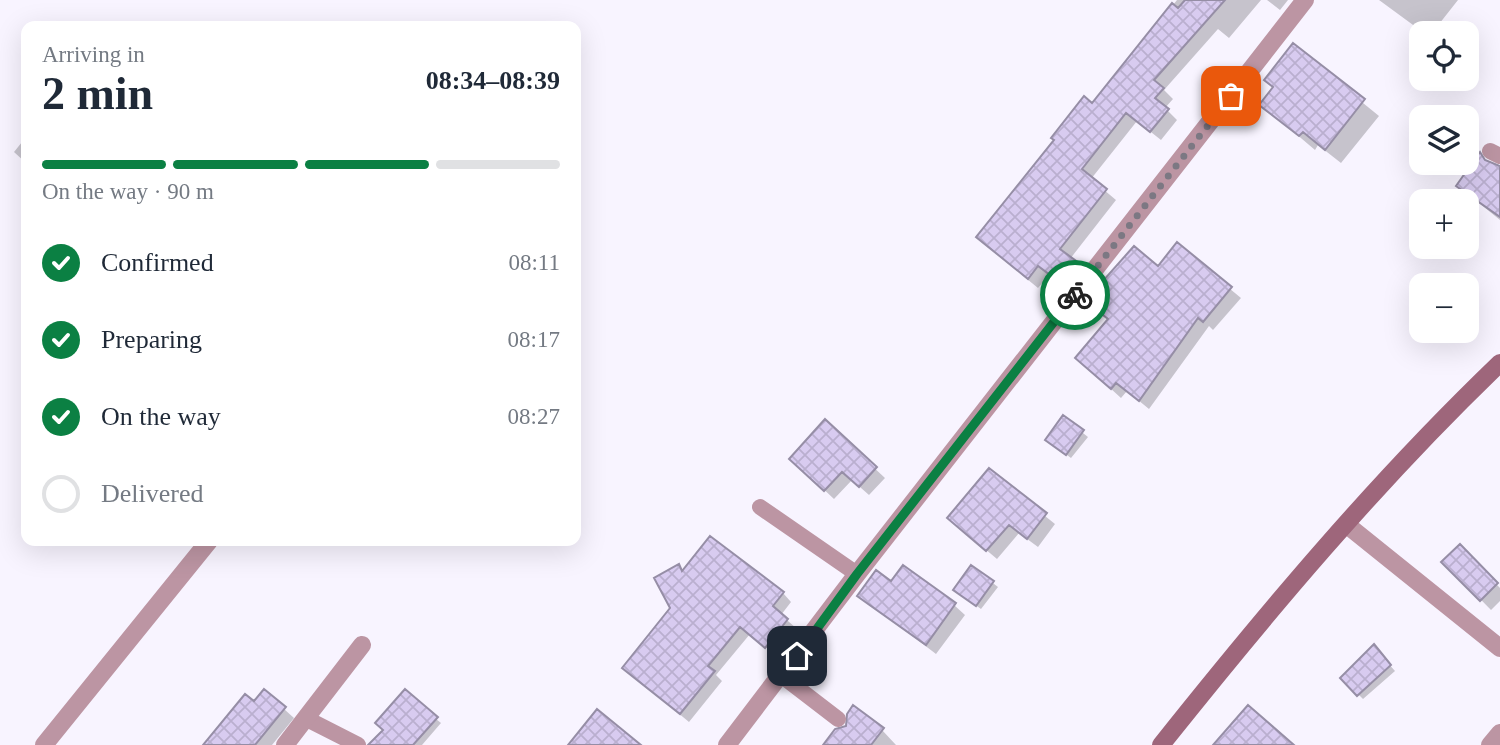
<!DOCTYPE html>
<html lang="en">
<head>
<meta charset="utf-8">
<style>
  body { margin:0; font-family:"Times New Roman",serif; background:#f2f2f3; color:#1f2937; height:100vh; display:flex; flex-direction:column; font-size:26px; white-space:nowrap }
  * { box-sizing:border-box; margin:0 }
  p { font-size:23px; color:#747a83 }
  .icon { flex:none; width:38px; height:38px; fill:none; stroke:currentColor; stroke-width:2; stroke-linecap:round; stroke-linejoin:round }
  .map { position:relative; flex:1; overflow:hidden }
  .details { position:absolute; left:21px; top:21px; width:560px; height:525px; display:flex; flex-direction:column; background:#fff; border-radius:14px; box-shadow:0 7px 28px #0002 }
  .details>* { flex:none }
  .buttons { position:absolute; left:1409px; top:21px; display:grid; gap:14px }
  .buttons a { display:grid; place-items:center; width:70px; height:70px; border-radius:14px; background:#fff; box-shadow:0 7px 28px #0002; font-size:35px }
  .pin { position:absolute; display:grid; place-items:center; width:60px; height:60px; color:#fff; margin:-30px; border-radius:14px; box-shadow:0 4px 10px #0006 }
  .courier { position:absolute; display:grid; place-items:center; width:70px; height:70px; margin:-35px; border:5px solid #0b8043; border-radius:50%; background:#fff; color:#222; box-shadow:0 2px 9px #0007 }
  .headline em { font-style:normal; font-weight:700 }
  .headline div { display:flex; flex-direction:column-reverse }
  .headline { display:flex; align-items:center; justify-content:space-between; height:119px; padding:0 21px }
  h1 { font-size:46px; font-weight:700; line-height:52px }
  .bar { display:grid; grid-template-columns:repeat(4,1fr); gap:10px 7px; align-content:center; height:84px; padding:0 21px }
  .bar i { height:9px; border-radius:5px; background:#e0e1e3 }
  .bar .on { background:#0b8043 }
  .bar p { grid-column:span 4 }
  ol { padding:0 21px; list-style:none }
  li { display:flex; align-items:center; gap:21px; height:77px }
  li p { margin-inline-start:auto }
  li .icon { padding:7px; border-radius:50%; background:#0b8043; color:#fff; stroke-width:4 }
  li:last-child { color:#747a83 }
  li i { width:38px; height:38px; border:4px solid #e0e1e3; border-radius:50% }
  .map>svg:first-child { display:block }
  .shadow { fill:#0003 }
  .building { fill:url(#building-cross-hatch); stroke:#968ea6; stroke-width:2 }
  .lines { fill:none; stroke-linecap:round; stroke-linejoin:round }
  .lane { stroke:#bc95a3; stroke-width:16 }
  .street { stroke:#bc95a3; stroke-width:18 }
  .secondary { stroke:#9e667b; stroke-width:18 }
  .done { stroke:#7c7883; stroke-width:7; stroke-dasharray:0 12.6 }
  .route { stroke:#0b8043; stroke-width:9 }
</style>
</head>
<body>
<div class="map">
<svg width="1500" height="745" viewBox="0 0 1500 745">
  <defs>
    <pattern id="building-cross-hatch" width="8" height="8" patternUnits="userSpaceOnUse" patternTransform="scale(1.75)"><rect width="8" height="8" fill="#d8cbf0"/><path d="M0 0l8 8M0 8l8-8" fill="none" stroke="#baafcf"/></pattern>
  </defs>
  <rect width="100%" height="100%" fill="#f8f4ff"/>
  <path class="shadow" d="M1177,0H1261L1229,38L1218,29L1164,90L1173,99L1165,108L1177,120L1161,140L1137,121L1091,179L1116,200L1070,259L1091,278L1077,296L1049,275L1038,288L988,247L1092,105Z
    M1267,0H1288L1280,10Z
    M1379,0H1458L1432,33H1424Z
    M1293,46L1379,116L1341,163L1318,145L1315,150L1262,105L1275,88Z
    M26,137V163L14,152Z
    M1488,163L1500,167V220L1458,186Z
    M1177,245L1241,298L1213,330L1209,326L1149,409L1127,391L1121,398L1087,367L1109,320L1087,301L1158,268Z
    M1064,418L1088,437L1071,458L1052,444Z
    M825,422L885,478L869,495L852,480L834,499L801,468Z
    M989,471L1055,524L1038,547L1019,533L997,559L959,527Z
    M1460,547L1500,588V601L1491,610L1444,562Z
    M678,566L684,572L783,593L791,602L781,615L796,628L775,655L750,634L716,675L722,681L689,722L624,668L672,608Z
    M972,567L998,587L981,609L960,594Z
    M892,584L954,605L965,615L936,654L860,596Z
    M1378,652L1395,671L1363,699L1342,678Z
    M264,691L294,718L272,745H222Z
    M436,719L441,723L422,745H383Z
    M882,730L896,745H834Z"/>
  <path class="building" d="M1185,0H1225L1154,80L1164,88L1155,98L1169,109L1150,132L1126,113L1082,169L1107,189L1060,249L1083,266L1066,287L1038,266L1028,279L976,237L1054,140L1051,138L1084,96L1092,103L1172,3L1178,8Z
    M1293,43L1365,99L1325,150L1303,132L1299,136L1259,105L1273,87L1264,80Z
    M1480,152L1485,160L1500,166V217L1456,186Z
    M1177,242L1232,287L1203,322L1198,318L1139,401L1116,383L1111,389L1075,358L1108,319L1085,301L1134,246L1158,266Z
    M1063,415L1084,430L1066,455L1045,440Z
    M825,419L877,467L859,487L842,472L824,491L789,459Z
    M989,468L1047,513L1027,539L1009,525L986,551L947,518Z
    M710,536L784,592L773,606L788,619L765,648L740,627L708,666L715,671L680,714L622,668L670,608L654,578L679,564L682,571Z
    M1460,544L1498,583L1480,601L1441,562Z
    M903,565L956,603L926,645L857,596L876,570L891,581Z
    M971,565L994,581L976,606L953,590Z
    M1374,644L1391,665L1357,696L1340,678Z
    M264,689L286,707L255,745H203L245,694L254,701Z
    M405,689L438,717L413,745H368L383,730L375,723Z
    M853,705L884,728L871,745H823L835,729L846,726L847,714Z
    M1248,705L1294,745H1213Z
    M597,709L641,745H568Z"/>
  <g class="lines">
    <path class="lane" d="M1490,151L1500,156
      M760,507L857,574
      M782,676L838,719
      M307,719L358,745"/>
    <path class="street" d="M1347,525L1500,648
      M44,745L209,541
      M285,745L362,645
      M727,745L857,574L1305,0
      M1490,745L1500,733"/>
    <path class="secondary" d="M1161,745C1267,612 1377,481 1500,363"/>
  </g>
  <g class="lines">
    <path class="done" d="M1075,295L1231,96"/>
    <path class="route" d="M797,656L857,574L1075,295"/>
  </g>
</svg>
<div class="buttons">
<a><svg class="icon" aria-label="locate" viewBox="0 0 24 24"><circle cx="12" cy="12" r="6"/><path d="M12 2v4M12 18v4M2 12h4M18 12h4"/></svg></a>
<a><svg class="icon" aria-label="layers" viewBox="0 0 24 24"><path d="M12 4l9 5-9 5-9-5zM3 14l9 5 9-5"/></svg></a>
<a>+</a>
<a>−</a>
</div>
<div class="pin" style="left:1231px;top:96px;background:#ea580c"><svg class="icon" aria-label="bag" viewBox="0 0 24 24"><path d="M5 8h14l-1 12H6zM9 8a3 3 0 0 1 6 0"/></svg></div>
<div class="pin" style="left:797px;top:656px;background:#1f2937"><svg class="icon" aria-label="home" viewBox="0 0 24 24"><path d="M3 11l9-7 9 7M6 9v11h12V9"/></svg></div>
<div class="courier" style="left:1075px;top:295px"><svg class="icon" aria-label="bike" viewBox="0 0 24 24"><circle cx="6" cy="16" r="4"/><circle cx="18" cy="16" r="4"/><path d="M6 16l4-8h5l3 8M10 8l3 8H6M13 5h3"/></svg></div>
<section class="details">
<div class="headline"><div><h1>2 min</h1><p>Arriving in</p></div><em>08:34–08:39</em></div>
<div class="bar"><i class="on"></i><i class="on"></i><i class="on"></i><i></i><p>On the way · 90 m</p></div>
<ol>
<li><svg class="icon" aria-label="check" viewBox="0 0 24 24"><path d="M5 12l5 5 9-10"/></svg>Confirmed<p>08:11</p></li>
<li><svg class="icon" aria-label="check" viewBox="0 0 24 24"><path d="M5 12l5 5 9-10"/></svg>Preparing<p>08:17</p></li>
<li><svg class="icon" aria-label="check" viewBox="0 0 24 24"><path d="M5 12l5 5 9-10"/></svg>On the way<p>08:27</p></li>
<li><i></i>Delivered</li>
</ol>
</section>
</div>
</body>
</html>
